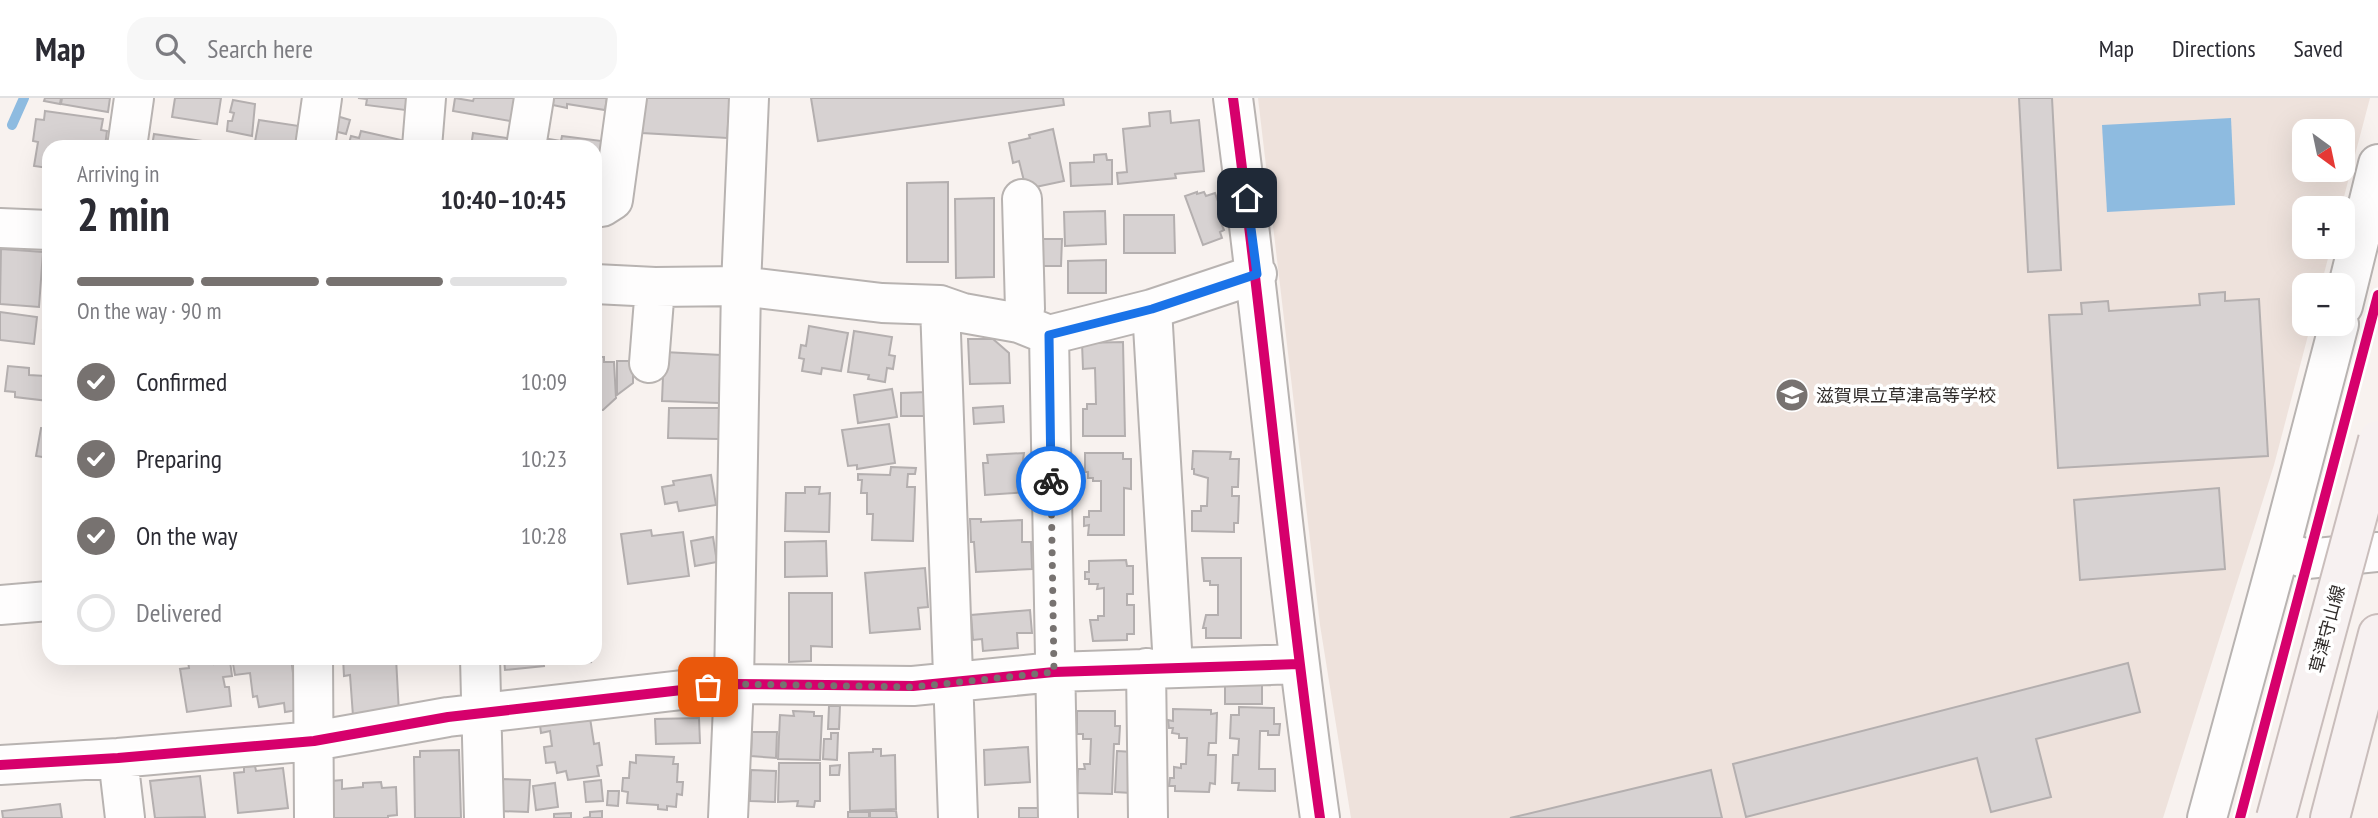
<!DOCTYPE html>
<html lang="en">
<head>
<meta charset="utf-8">
<style>
  body { margin:0; font-family:"PT Sans Narrow","Noto Sans JP",sans-serif; background:#f7f7f7; color:#2b2b33; height:100vh; display:flex; flex-direction:column; font-size:26px; white-space:nowrap }
  * { box-sizing:border-box; margin:0 }
  p { font-size:23px; color:#7c7c81 }
  .icon { flex:none; width:38px; height:38px; fill:none; stroke:currentColor; stroke-width:2; stroke-linecap:round; stroke-linejoin:round }
  .map { position:relative; flex:1; overflow:hidden }
  .details { position:absolute; left:42px; top:42px; width:560px; height:525px; display:flex; flex-direction:column; background:#fff; border-radius:21px; box-shadow:0 7px 28px #0002 }
  .details>* { flex:none }
  .needle { width:46px; rotate:147deg }
  .controls { position:absolute; left:2292px; top:21px; display:grid; gap:14px }
  .controls a { display:grid; place-items:center; width:63px; height:63px; border-radius:14px; background:#fff; box-shadow:0 7px 28px #0002; font-size:35px }
  .pin { position:absolute; display:grid; place-items:center; width:60px; height:60px; color:#fff; margin:-30px; border-radius:14px; box-shadow:0 4px 10px #0006 }
  .courier { position:absolute; display:grid; place-items:center; width:70px; height:70px; margin:-35px; border:5px solid #1a73e8; border-radius:50%; background:#fff; color:#222; box-shadow:0 2px 9px #0007 }
  .headline em { font-style:normal; font-weight:700 }
  .headline div { display:flex; flex-direction:column-reverse }
  .headline { display:flex; align-items:center; justify-content:space-between; height:119px; padding:0 35px }
  h1 { font-size:46px; font-weight:700; line-height:52px }
  .bar { display:grid; grid-template-columns:repeat(4,1fr); gap:10px 7px; align-content:center; height:84px; padding:0 35px }
  .bar i { height:9px; border-radius:5px; background:#e1e1e2 }
  .bar .on { background:#777270 }
  .bar p { grid-column:span 4 }
  ol { padding:0 35px; list-style:none }
  li { display:flex; align-items:center; gap:21px; height:77px }
  li p { margin-inline-start:auto }
  li .icon { padding:7px; border-radius:50%; background:#777270; color:#fff; stroke-width:4 }
  li:last-child { color:#7c7c81 }
  li i { width:38px; height:38px; border:4px solid #e1e1e2; border-radius:50% }
  header { display:flex; align-items:center; gap:42px; box-sizing:border-box; height:98px; padding:0 35px; background:#fff; border-bottom:2px solid #e1e1e2 }
  header strong { font-size:33px }
  nav { display:flex; gap:38px; margin-inline-start:auto; font-size:24px }
  .search { width:490px; height:63px; background:#f7f7f7; display:flex; align-items:center; gap:18px; box-sizing:border-box; padding:0 24px; border-radius:21px; color:#7c7c81; font-size:26px }
  .map>svg:first-child { display:block }
  .built { fill:#eee2dc; fill-rule:evenodd }
  .water { fill:#8ebbe0 }
  .lines { fill:none; stroke-linecap:round; stroke-linejoin:round }
  .stream { stroke:#8ebbe0; stroke-width:10 }
  .building { fill:#d7d2d2; stroke:#b4afaf; stroke-width:2 }
  .minor-casing { stroke:#b8b3b1; stroke-width:42 }
  .major-casing { stroke:#c9bdbb; stroke-width:42 }
  .minor { stroke:#fefdfd; stroke-width:38 }
  .major { stroke:#f7f1f1; stroke-width:38 }
  .major-bridge-casing { stroke:#c9bdbb; stroke-width:42; stroke-linecap:butt }
  .major-bridge { stroke:#f7f1f1; stroke-width:38 }
  .cycleway-casing { stroke:#fff; stroke-width:15 }
  .cycleway { stroke:#d6006c; stroke-width:10 }
  .done { stroke:#777270; stroke-width:7; stroke-dasharray:0 12.6 }
  .route { stroke:#1a73e8; stroke-width:9 }
  .labels { text-anchor:middle; dominant-baseline:central; stroke-width:7; stroke-linejoin:round; paint-order:stroke }
  .poi-label { font-size:18px; fill:#312d2b; stroke:#fff; text-anchor:start }
  .street-label { font-size:18px; fill:#312d2b; stroke:#fff }
</style>
</head>
<body>
<header>
<strong>Map</strong>
<div class="search"><svg class="icon" aria-label="search" viewBox="0 0 24 24"><circle cx="10" cy="10" r="6"/><path d="M15 15l6 6"/></svg>Search here</div>
<nav><a>Map</a><a>Directions</a><a>Saved</a></nav>
</header>
<div class="map">
<svg width="2378" height="720" viewBox="0 0 2378 720">
  <rect width="100%" height="100%" fill="#f8f2ef"/>
  <path class="built" d="M1258,0H2370L2341,110H2305V149H2331L2321,187H2305V226H2311L2274,367L2163,720H1351L1320,527ZM2305,33H2343V72H2305Z"/>
  <path class="water" d="M2231,20L2235,107L2107,114L2102,27Z"/>
  <g class="lines">
    <path class="stream" d="M12,27L24,0"/>
  </g>
  <path class="building" d="M45,0H61L60,6L44,3Z
    M62,0H110L108,14L61,6Z
    M175,0H221L217,26L172,19Z
    M358,0H407L405,12L366,7L367,1Z
    M455,0L473,3L474,0H521L516,24L453,13Z
    M549,0H607L605,12L567,6V10L548,6Z
    M645,0H730L727,40L642,35Z
    M811,0H1063L1064,7L818,43Z
    M2019,0H2052L2061,172L2028,174Z
    M233,2L255,6L252,38L227,33L228,23H232L234,15L230,14Z
    M45,13L103,21L101,32L107,33L105,48L49,49V70L34,68L38,44L33,43L36,21L44,22Z
    M1170,13L1171,25L1199,22L1204,73L1175,76L1176,80L1118,86L1117,75L1127,74L1123,31L1150,28L1149,15Z
    M330,16L350,22L346,36L326,31Z
    M259,22L299,28L295,49H254Z
    M1053,31L1064,83L1026,91L1019,63L1013,65L1009,45L1030,40L1029,37Z
    M361,33L401,42L399,49H348L351,38L359,40Z
    M473,35L513,41L512,49H471Z
    M154,36L203,43L202,48L205,49H147L152,48Z
    M562,38L602,43L596,85L595,49H541L542,40L561,43Z
    M1106,56L1107,62H1112V86L1071,88L1070,65L1094,64V57Z
    M948,84V164H907V85Z
    M1197,94V96L1204,94L1206,98L1215,95L1223,118L1219,120L1224,132L1220,134L1222,140L1203,147L1185,98Z
    M994,100V179L956,180L955,101Z
    M1105,113L1106,146L1065,148L1064,114Z
    M1124,117H1174L1175,155H1124Z
    M1041,141H1062L1061,168H1040Z
    M1,151L43,154L39,209L0,206Z
    M1106,162V195H1068V163Z
    M47,182H49V231H43Z
    M2225,194V203L2259,201L2268,358L2058,370L2049,217L2082,216L2081,205L2108,203L2109,213L2200,207L2199,196Z
    M0,214L37,219L34,246L0,242Z
    M809,228L848,235L841,273L822,270L821,276L802,273L804,261L799,260L801,247L806,248Z
    M854,233L892,239L889,257L895,258L893,271L887,270L885,284L868,281L869,277L848,274Z
    M968,241H993L1009,255L1010,285L970,286Z
    M1123,244L1125,338H1083V311H1087V306H1096L1095,270L1083,271L1082,245Z
    M664,254L721,257L719,305L662,303Z
    M595,259H604V264H614L616,300L603,312H595Z
    M48,263L49,303L15,299V294L5,293L8,268L29,270V277L46,278Z
    M617,263H633V285L617,297Z
    M892,291L897,319L858,325L854,297Z
    M927,294L928,318H901V295Z
    M1003,308L1004,324L974,326L973,310Z
    M669,310H719V341L668,340Z
    M889,326L895,365L857,371V367L848,368L842,332Z
    M41,330L49,331V360L36,358Z
    M1193,353L1231,354L1230,361H1239L1238,389H1232V398H1239L1238,425H1234V434L1192,433V413H1201V408H1207L1208,380L1194,376V371H1192Z
    M1024,355L1023,362L1027,361L1028,394L985,397L983,365H988L987,357Z
    M1085,355H1123V361H1131V391L1124,390V437H1088L1089,427L1084,428V419H1089V413H1101V383H1093V380H1088V374H1085Z
    M891,369L916,370L915,376H908L907,389H915L913,443L872,442L873,416H867V395H861L862,382H858V376L890,377Z
    M711,377L716,407L679,413L677,404L665,406L662,389L674,387L673,383Z
    M805,389H820L819,396L830,395L829,434L785,433L786,395H805Z
    M2219,390L2225,471L2080,482L2074,402Z
    M595,414L598,439H595Z
    M970,421H981V424L1022,422V444H1031L1032,471L976,474L974,444H971Z
    M651,432L652,438L683,434L689,478L628,486L621,436Z
    M713,439L717,464L695,468L691,443Z
    M826,443L827,478L785,479V444Z
    M1202,460H1241V540H1206V530H1203L1206,517H1218V487H1210V483H1204Z
    M1126,462L1127,468H1133V496H1127V507H1134V536H1127V542L1093,543L1090,522H1098V518H1104V490L1097,491L1098,486H1089V481H1085V474H1089V463Z
    M925,470L928,509L918,510L920,531L870,535L865,475Z
    M789,495H832V549L811,548V563L789,564Z
    M1030,512L1032,535H1017L1018,550L983,553L982,541L973,542L971,517Z
    M213,560L214,566L230,563L232,578L223,579L225,589H229L231,608L187,614L180,571L189,570L188,563Z
    M244,560H291L298,612L285,614L284,605L259,609L257,598L253,599L250,575L235,577L233,566L238,565L237,561Z
    M343,560H396L399,615L353,618L350,577L344,578Z
    M500,560H543L544,568L505,572L504,561Z
    M550,560H590L591,564L571,566V560L551,562Z
    M2128,565L2140,614L2036,641L2051,699L1991,714L1977,660L1746,719L1733,666Z
    M1262,582V606H1225V583Z
    M829,608H840L839,631H828Z
    M1239,609L1274,610V626H1280L1279,637H1268V633H1260L1259,671H1275V693L1238,692L1239,685H1232L1233,657H1238L1239,641L1230,640L1231,617H1239Z
    M1173,611L1211,612V616L1217,615L1216,645H1209L1208,657H1216L1215,686L1210,685L1209,694L1175,693V688H1169L1170,680H1174V669L1181,670V666H1186L1187,640H1179V636L1172,635L1173,630H1169L1168,622L1173,623Z
    M793,613L814,614V618H822L820,662L778,661L780,617L794,618Z
    M1077,613H1115V628H1120L1119,646H1114L1112,696L1077,695L1078,671H1085L1084,666H1090L1091,641H1083V636H1077Z
    M590,620L594,646L599,645L602,667L597,668L599,678L568,682L566,673L557,675L555,664L546,665L544,649L552,648L550,633L541,635L540,627Z
    M699,620L700,645L656,646L655,621Z
    M752,634H777L776,660L751,658Z
    M831,635H838L837,662L823,661L824,641H831Z
    M1028,649L1030,684L985,687L984,652Z
    M873,651H881V658L895,657L896,711L850,713L849,655L873,654Z
    M459,652L461,720H415L414,659H420V653Z
    M1117,653L1133,654L1131,695L1115,694Z
    M636,657L674,659L673,666H678L677,684H683L682,697L677,696L676,709L667,708V712L658,711V707L627,705L628,694L622,693L623,680H629L630,664L636,665Z
    M779,665H820V703H815L814,709L797,708L798,703L778,704Z
    M840,667L839,677H830V668Z
    M255,668L256,673L283,670L288,710L238,715L234,675L244,674V669Z
    M751,672L776,673L775,704L750,703Z
    M1711,672L1722,720H1510Z
    M200,678L205,719L155,720L150,683Z
    M500,681L530,682L528,714L498,713Z
    M342,682V691L363,689V685L381,684L382,690L396,689L397,717L388,718V720H334L331,683Z
    M601,682L603,703L586,704L584,684Z
    M555,685L558,709L536,712L533,688Z
    M608,693H619L618,708L607,707Z
    M60,706L62,720H3L2,713Z
    M1019,710H1039V720H1019Z
    M602,713V720H583L590,719V714Z
    M870,713H896L897,720H870Z
    M848,714H869V720H848Z
    M571,715V720H554V716Z"/>
  <g class="lines">
    <defs>
      <path id="minor" d="M1233,0C1265,240 1286,481 1320,720
        M127,49L134,0
        M315,49L322,0
        M422,49L426,0
        M526,49L534,0
        M595,108L602,109L613,102L627,0
        M0,130L49,132
        M595,186L655,189L741,188L882,205L940,207L963,215L1019,225L1049,237L1152,211L1257,176
        M940,207L958,720
        M2343,208L2378,66
        M1152,211L1173,568
        M1019,225L1025,211L1022,101
        M1049,237L1058,720
        M649,265L655,189
        M2280,452L2307,461L2378,454
        M0,507L49,503
        M313,560L314,720
        M480,560L484,720
        M1146,570L1148,720
        M118,660L125,720
        M0,667L118,660L314,643L448,619L734,586L913,588L1054,574L1299,566
        M728,720L734,586L741,188L749,0
        M2207,720L2280,452L2339,226"/>
      <path id="major" d="M2330,720L2378,536"/>
    </defs>
    <use href="#minor" class="minor-casing"/>
    <use href="#major" class="major-casing"/>
    <use href="#minor" class="minor"/>
    <use href="#major" class="major"/>
    <defs>
      <path id="major-bridge" d="M2276,720L2378,342"/>
    </defs>
    <use href="#major-bridge" class="major-bridge-casing"/>
    <use href="#major-bridge" class="major-bridge"/>
    <defs>
      <path id="cycleway" d="M1233,0C1265,240 1286,481 1320,720
        M0,667L118,660L314,643L448,619L734,586L913,588L1054,574L1299,566
        M2240,720L2378,197"/>
    </defs>
    <use href="#cycleway" class="cycleway-casing"/>
    <use href="#cycleway" class="cycleway"/>
  </g>
  <g class="lines">
    <path class="done" d="M708,589L734,586L913,589L1054,574L1051,383"/>
    <path class="route" d="M1051,383L1049,237L1152,211L1257,176L1247,100"/>
  </g>
  <defs>
    <symbol id="school-disc" viewBox="-11 -11 22 22"><circle r="9.5" fill="#777270" stroke="#fff"/><path d="M0-5L7-2L0 1L-7-2ZM-4 1L0 2.5L4 1V4Q0 6-4 4Z" fill="#fff"/></symbol>
  </defs>
  <g fill-rule="evenodd">
    <use href="#school-disc" x="1773" y="278" width="38" height="38"/>
  </g>
  <g class="labels">
    <g class="poi-label">
      <text x="1816" y="297">滋賀県立草津高等学校</text>
    </g>
    <g class="street-label">
      <text transform="translate(2327 531) rotate(-75)">草津守山線</text>
    </g>
  </g>
</svg>
<div class="controls">
<a><svg class="needle" viewBox="-14 -14 28 28"><path d="M0-13l5 13h-10z" fill="#e53935"/><path d="M0 13l5-13h-10z" fill="#7c7c81"/></svg></a>
<a>+</a>
<a>−</a>
</div>
<div class="pin" style="left:708px;top:589px;background:#ea580c"><svg class="icon" aria-label="bag" viewBox="0 0 24 24"><path d="M5 8h14l-1 12H6zM9 8a3 3 0 0 1 6 0"/></svg></div>
<div class="pin" style="left:1247px;top:100px;background:#1f2937"><svg class="icon" aria-label="home" viewBox="0 0 24 24"><path d="M3 11l9-7 9 7M6 9v11h12V9"/></svg></div>
<div class="courier" style="left:1051px;top:383px"><svg class="icon" aria-label="bike" viewBox="0 0 24 24"><circle cx="6" cy="16" r="4"/><circle cx="18" cy="16" r="4"/><path d="M6 16l4-8h5l3 8M10 8l3 8H6M13 5h3"/></svg></div>
<section class="details">
<div class="headline"><div><h1>2 min</h1><p>Arriving in</p></div><em>10:40–10:45</em></div>
<div class="bar"><i class="on"></i><i class="on"></i><i class="on"></i><i></i><p>On the way · 90 m</p></div>
<ol>
<li><svg class="icon" aria-label="check" viewBox="0 0 24 24"><path d="M5 12l5 5 9-10"/></svg>Confirmed<p>10:09</p></li>
<li><svg class="icon" aria-label="check" viewBox="0 0 24 24"><path d="M5 12l5 5 9-10"/></svg>Preparing<p>10:23</p></li>
<li><svg class="icon" aria-label="check" viewBox="0 0 24 24"><path d="M5 12l5 5 9-10"/></svg>On the way<p>10:28</p></li>
<li><i></i>Delivered</li>
</ol>
</section>
</div>
</body>
</html>
